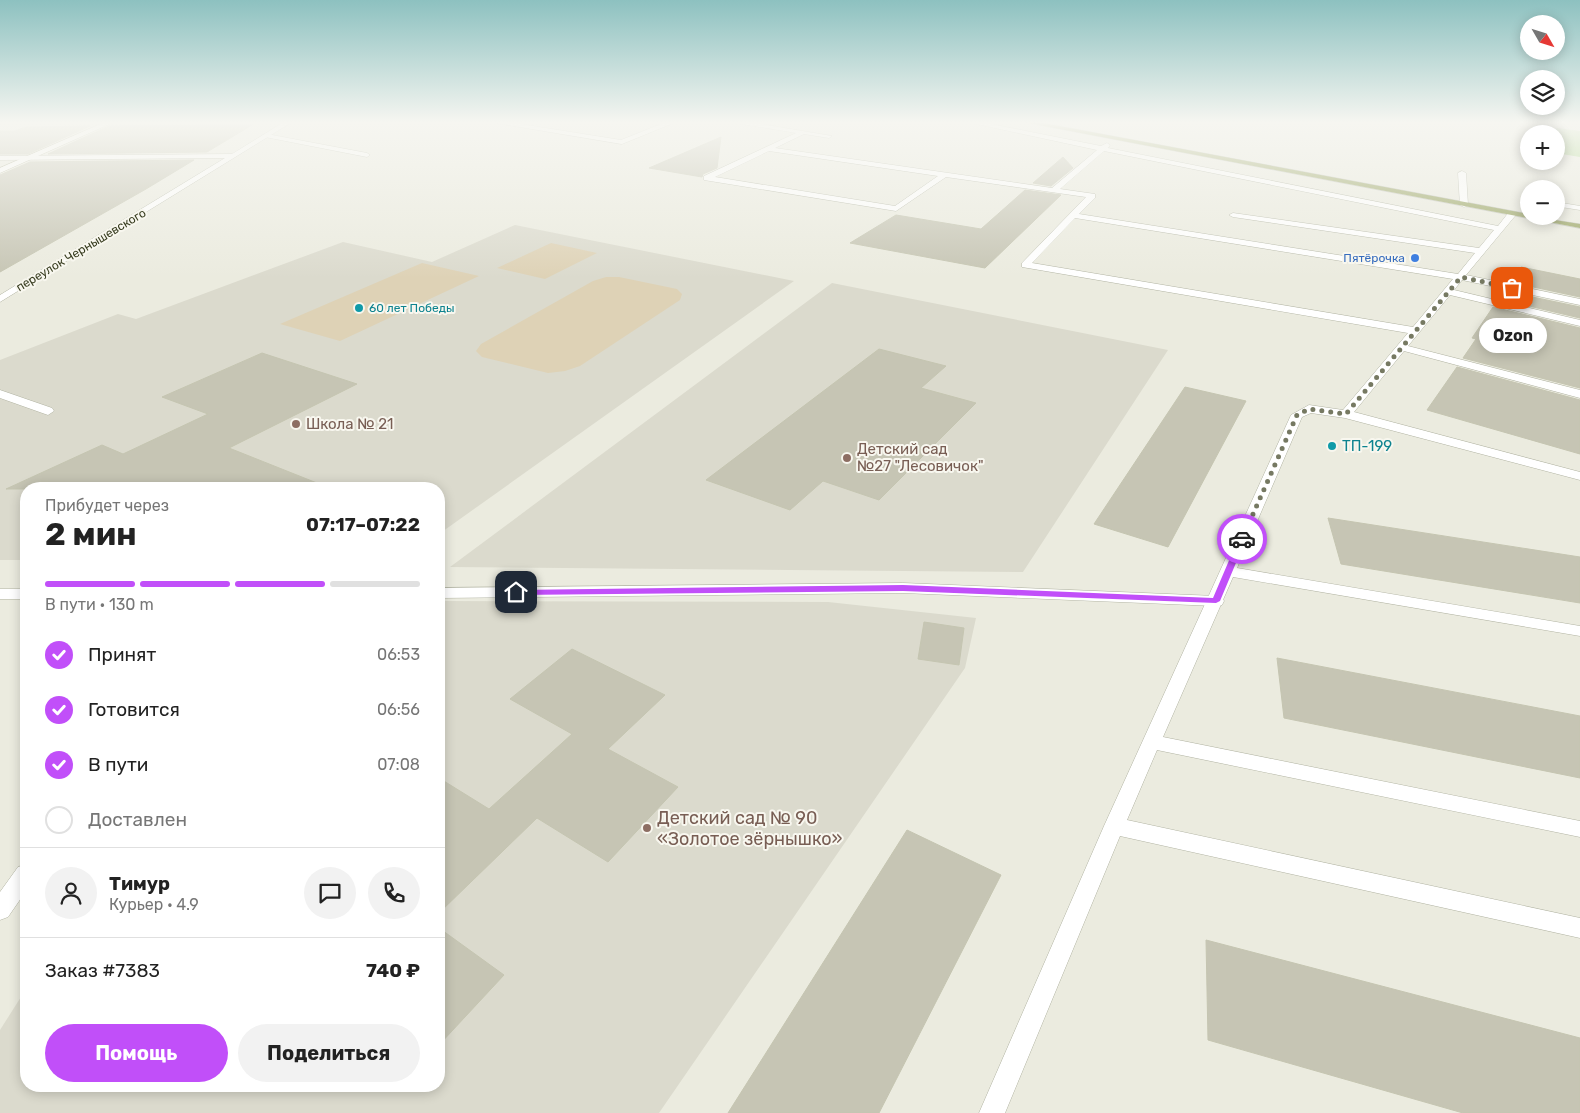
<!DOCTYPE html>
<html lang="ru">
<head>
<meta charset="utf-8">
<style>
  body { margin:0; font-family:Rubik,sans-serif; background:#f2f2f2; color:#222; height:100vh; display:flex; flex-direction:column; font-size:19px; white-space:nowrap }
  * { box-sizing:border-box; margin:0 }
  p { font-size:16px; color:#767676 }
  .icon { flex:none; width:28px; height:28px; fill:none; stroke:currentColor; stroke-width:2; stroke-linecap:round; stroke-linejoin:round }
  .map { position:relative; flex:1; overflow:hidden }
  .side { position:absolute; left:20px; top:482px; width:425px; height:610px; display:flex; flex-direction:column; background:#fff; border-radius:20px; box-shadow:0 2px 12px #0003 }
  .side>* { flex:none }
  .needle { width:32px; rotate:129deg }
  .controls { position:absolute; left:1520px; top:15px; display:grid; gap:10px }
  .controls a { display:grid; place-items:center; width:45px; height:45px; border-radius:50%; background:#fff; box-shadow:0 2px 12px #0003; font-size:25px }
  .pin { position:absolute; display:grid; place-items:center; width:42px; height:42px; color:#fff; margin:-21px; border-radius:10px; box-shadow:0 2px 8px #0006 }
  .courier { position:absolute; display:grid; place-items:center; width:50px; height:50px; margin:-25px; border:4px solid #c14ff9; border-radius:50%; background:#fff; color:#222; box-shadow:0 1px 6px #0007 }
  .bubble { position:absolute; height:35px; border-radius:18px; background:#fff; box-shadow:0 2px 12px #0003; font-size:16px; font-weight:700; line-height:35px; text-align:center }
  .summary em { font-style:normal; font-weight:700 }
  .summary div { display:flex; flex-direction:column-reverse }
  .summary { display:flex; align-items:center; justify-content:space-between; height:85px; padding:0 25px }
  h1 { font-size:32px; font-weight:700; line-height:38px }
  .bar { display:grid; grid-template-columns:repeat(4,1fr); gap:8px 5px; align-content:center; height:60px; padding:0 25px }
  .bar i { height:6px; border-radius:4px; background:#e0e0e0 }
  .bar .selected { background:#c14ff9 }
  .bar p { grid-column:span 4 }
  .line { display:flex; align-items:center; gap:12px; padding:0 25px; border-top:1px solid #e0e0e0 }
  .line div { flex:1 }
  .round { display:grid; place-items:center; flex:none; width:52px; height:52px; border-radius:26px; background:#f2f2f2 }
  ol { padding:0 25px; list-style:none }
  li { display:flex; align-items:center; gap:15px; height:55px }
  li p { margin-inline-start:auto }
  li .icon { padding:5px; border-radius:50%; background:#c14ff9; color:#fff; stroke-width:4 }
  li:last-child { color:#767676 }
  li i { width:28px; height:28px; border:2px solid #e0e0e0; border-radius:50% }
  .button { display:flex; gap:10px; margin-top:auto; padding:10px 25px }
  .button a { flex:1; height:58px; border-radius:30px; background:#c14ff9; color:#fff; font-size:20px; font-weight:700; line-height:58px; text-align:center }
  .button a+a { background:#f2f2f2; color:#222 }
  .map>svg:first-child { display:block }
  .built { fill:#dbdacd }
  .green { fill:#ded2b6 }
  .water { fill:#a5d483 }
  .building { fill:#c6c5b4; stroke:#c5c5b1 }
  .lines { fill:none; stroke-linecap:round; stroke-linejoin:round }
  .service-casing { stroke:#b1b3a2; stroke-width:1 }
  .minor-casing { stroke:#b1b3a2; stroke-width:1 }
  .secondary-casing { stroke:#adae94; stroke-width:1 }
  .primary-casing { stroke:#c7c8c0; stroke-width:1 }
  .service { fill:#fff; fill-rule:evenodd }
  .minor { fill:#fff; fill-rule:evenodd }
  .secondary { fill:#fff; fill-rule:evenodd }
  .primary { fill:#98a361; fill-rule:evenodd }
  .route { fill:#c14ff9 }
  .done { stroke:#767962; stroke-width:5; stroke-dasharray:0 9 }
  .shop-dot { fill:#3f7fe0; stroke:#f8f7ef; stroke-width:2 }
  .culture-dot { fill:#0f9aa8; stroke:#f8f7ef; stroke-width:2 }
  .education-dot { fill:#8d6e63; stroke:#f8f7ef; stroke-width:2 }
  .labels { text-anchor:middle; dominant-baseline:central; stroke-width:4; stroke-linejoin:round; paint-order:stroke }
  .far-street-label { font-size:12px; fill:#373c1f; stroke:#f8f7ef }
  .far-shop-label { font-size:12px; fill:#366cbe; stroke:#f8f7ef; text-anchor:end }
  .far-culture-label { font-size:12px; fill:#0d838f; stroke:#f8f7ef; text-anchor:start }
  .education-label { font-size:15px; fill:#785e54; stroke:#f8f7ef; text-anchor:start }
  .culture-label { font-size:15px; fill:#0d838f; stroke:#f8f7ef; text-anchor:start }
  .near-education-label { font-size:18px; fill:#785e54; stroke:#f8f7ef; text-anchor:start }
</style>
</head>
<body>
<div class="map">
<svg width="1580" height="1113" viewBox="0 0 1580 1113">
  <rect width="100%" height="100%" fill="#ebebdf"/>
  <path class="built" d="M515,225L794,281L439,534V489H26V560H0V360L118,314L136,319L343,242L432,262Z
    M832,283L1168,350L1023,572L450,567Z
    M439,601L828,602L976,618L965,668L659,1113H0V1030L26,989V1086H439Z"/>
  <path class="green" d="M551,243L597,253L545,279L497,268Z
    M422,263L479,276L340,341L280,324Z
    M606,277H619L677,289L682,294L680,300L580,366L565,371L548,373L482,357L476,351L481,344L593,281Z"/>
  <path class="water" d="M1558,128L1580,131V157L1556,153V134H1537Z"/>
  <path class="building" d="M252,125L207,152L48,154L109,126Z
    M90,126L28,154H0V131H15L26,127Z
    M721,137L717,168L703,174L702,177L649,168Z
    M1063,157L1073,168L1051,186L1033,183Z
    M194,160L146,189L0,272V175L30,162Z
    M1025,190L1061,195L985,268L850,243L896,215L981,229Z
    M1521,267L1580,279V297L1510,282Z
    M1504,291L1580,307V318L1499,299Z
    M1493,307L1580,328V388L1463,358L1476,339L1472,338Z
    M879,349L946,366L921,388L976,403L879,500L823,481L790,510L706,480Z
    M262,353L357,384L229,448L327,487L326,489H6L102,445L123,454L208,414L162,397Z
    M1457,367L1580,400V454L1427,410Z
    M1185,387L1246,401L1168,547L1094,524Z
    M1328,518L1580,557V603L1341,564Z
    M924,622L964,628L959,665L918,659Z
    M572,649L665,695L608,749L678,787L608,862L537,818L439,913V778L489,809L572,734L510,699Z
    M1277,658L1580,716V778L1284,718Z
    M907,830L1001,875L879,1113H728Z
    M439,928L504,975L439,1045Z
    M1206,940L1580,1038V1113H1463L1208,1040Z"/>
  <g class="lines">
    <defs>
      <path id="service" d="M490,122H508L621,140L666,122H676L622,144Z
        M730,122H749L832,136L829,138L804,134L775,148L1052,188L1097,150L967,122H981L1101,146L1107,143L1110,145L1108,148L1498,226L1509,212H1515V216L1466,275L1580,299V305L1462,280L1454,290L1580,320V326L1450,295L1408,346L1580,390V398L1404,351L1354,412L1580,472V480L1345,418L1311,413L1302,417L1237,568L1580,626V636L1233,577L1163,737L1580,821V837L1157,750L1127,820L1580,918V938L1120,836L1005,1113H979L1104,826L1291,415L1309,405L1343,410L1408,333L1022,267V263L1086,197L946,177L896,211L704,180V176L796,133ZM769,151L938,176L895,206L715,177ZM1104,151L1494,230L1479,248L1233,213L1229,215L1233,217L1475,253L1458,274L1079,214L1095,198V194L1060,189ZM1075,218L1453,279L1413,327L1032,263Z
        M267,134L367,153L370,155L367,157L265,137Z
        M1462,171L1466,173L1468,205L1464,207L1460,205L1458,173Z
        M1556,202L1580,206V210L1561,207L1556,211Z
        M0,390L52,408L54,411L48,415L0,398Z"/>
      <path id="minor" d="M284,122H292L0,302V295L225,158L0,160V156L232,154Z
        M903,583L1216,596L1222,597L1224,601L1222,605L1216,606L903,593L439,598V588Z
        M0,589H26V599H0Z
        M26,865V891L8,917L0,920V892L18,867Z"/>
      <path id="secondary" d="M105,122H114L0,173V168Z"/>
      <path id="primary" d="M1023,122H1038L1529,214V216L1580,224V228Z"/>
    </defs>
    <use href="#service" class="service-casing"/>
    <use href="#minor" class="minor-casing"/>
    <use href="#secondary" class="secondary-casing"/>
    <use href="#primary" class="primary-casing"/>
    <use href="#service" class="service"/>
    <use href="#minor" class="minor"/>
    <use href="#secondary" class="secondary"/>
    <use href="#primary" class="primary"/>
  </g>
  <linearGradient id="sky" x2="0" y2="1"><stop stop-color="#8dc1c0"/><stop offset="0.44" stop-color="#f6f6f1"/><stop offset="1" stop-color="#f6f6f1" stop-opacity="0"/></linearGradient>
  <rect width="1580" height="278" fill="url(#sky)"/>
  <path class="route" d="M1239,537L1246,539L1220,601L1216,603L903,591L516,595L512,592L516,590L903,585L1213,598Z"/>
  <g class="lines">
    <path class="done" d="M1242,539L1297,415L1309,409L1346,414L1461,277L1512,288"/>
  </g>
  <circle class="shop-dot" cx="1415" cy="258" r="5"/>
  <g class="culture-dot">
    <circle cx="359" cy="308" r="5"/>
    <circle cx="1332" cy="446" r="5"/>
  </g>
  <g class="education-dot">
    <circle cx="296" cy="424" r="5"/>
    <circle cx="847" cy="458" r="5"/>
    <circle cx="647" cy="828" r="5"/>
  </g>
  <g class="labels">
    <g class="far-street-label">
      <text transform="translate(81 250) rotate(-31)">переулок Чернышевского</text>
    </g>
    <g class="far-shop-label">
      <text x="1405" y="258">Пятёрочка</text>
    </g>
    <g class="far-culture-label">
      <text x="369" y="308">60 лет Победы</text>
    </g>
    <g class="education-label">
      <text x="306" y="424">Школа № 21</text>
      <text x="857" y="449">Детский сад<tspan x="857" dy="17">№27 "Лесовичок"</tspan></text>
    </g>
    <g class="culture-label">
      <text x="1342" y="446">ТП-199</text>
    </g>
    <g class="near-education-label">
      <text x="657" y="818">Детский сад № 90<tspan x="657" dy="21">«Золотое зёрнышко»</tspan></text>
    </g>
  </g>
</svg>
<div class="controls">
<a><svg class="needle" viewBox="-14 -14 28 28"><path d="M0-13l5 13h-10z" fill="#e53935"/><path d="M0 13l5-13h-10z" fill="#767676"/></svg></a>
<a><svg class="icon" aria-label="layers" viewBox="0 0 24 24"><path d="M12 4l9 5-9 5-9-5zM3 14l9 5 9-5"/></svg></a>
<a>+</a>
<a>−</a>
</div>
<div class="pin" style="left:1512px;top:288px;background:#ea580c"><svg class="icon" aria-label="bag" viewBox="0 0 24 24"><path d="M5 8h14l-1 12H6zM9 8a3 3 0 0 1 6 0"/></svg></div>
<div class="pin" style="left:516px;top:592px;background:#1f2937"><svg class="icon" aria-label="home" viewBox="0 0 24 24"><path d="M3 11l9-7 9 7M6 9v11h12V9"/></svg></div>
<div class="courier" style="left:1242px;top:539px"><svg class="icon" aria-label="car" viewBox="0 0 24 24"><path d="M5 17H2v-5l4-1 3-4h7l3 4 3 1v5h-3M9 17h6M6 11h13"/><circle cx="7" cy="17" r="2"/><circle cx="17" cy="17" r="2"/></svg></div>
<div class="bubble" style="left:1479px;top:318px;width:68px">Ozon</div>
<section class="side">
<div class="summary"><div><h1>2 мин</h1><p>Прибудет через</p></div><em>07:17–07:22</em></div>
<div class="bar"><i class="selected"></i><i class="selected"></i><i class="selected"></i><i></i><p>В пути · 130 m</p></div>
<ol>
<li><svg class="icon" aria-label="check" viewBox="0 0 24 24"><path d="M5 12l5 5 9-10"/></svg>Принят<p>06:53</p></li>
<li><svg class="icon" aria-label="check" viewBox="0 0 24 24"><path d="M5 12l5 5 9-10"/></svg>Готовится<p>06:56</p></li>
<li><svg class="icon" aria-label="check" viewBox="0 0 24 24"><path d="M5 12l5 5 9-10"/></svg>В пути<p>07:08</p></li>
<li><i></i>Доставлен</li>
</ol>
<div class="line" style="height:90px"><a class="round"><svg class="icon" aria-label="person" viewBox="0 0 24 24"><circle cx="12" cy="8" r="4"/><path d="M4 21q1-7 8-7t8 7"/></svg></a><div><b>Тимур</b><p>Курьер · 4.9</p></div><a class="round"><svg class="icon" aria-label="chat" viewBox="0 0 24 24"><path d="M4 5h16v11H9l-5 4z"/></svg></a><a class="round"><svg class="icon" aria-label="phone" viewBox="0 0 24 24"><path d="M5 4h4l2 5-3 2q2 4 5 5l2-3 5 2v4C11 20 4 13 5 4z"/></svg></a></div>
<div class="line" style="height:65px"><div>Заказ #7383</div><b>740 ₽</b></div>
<div class="button"><a>Помощь</a><a>Поделиться</a></div>
</section>
</div>
</body>
</html>
